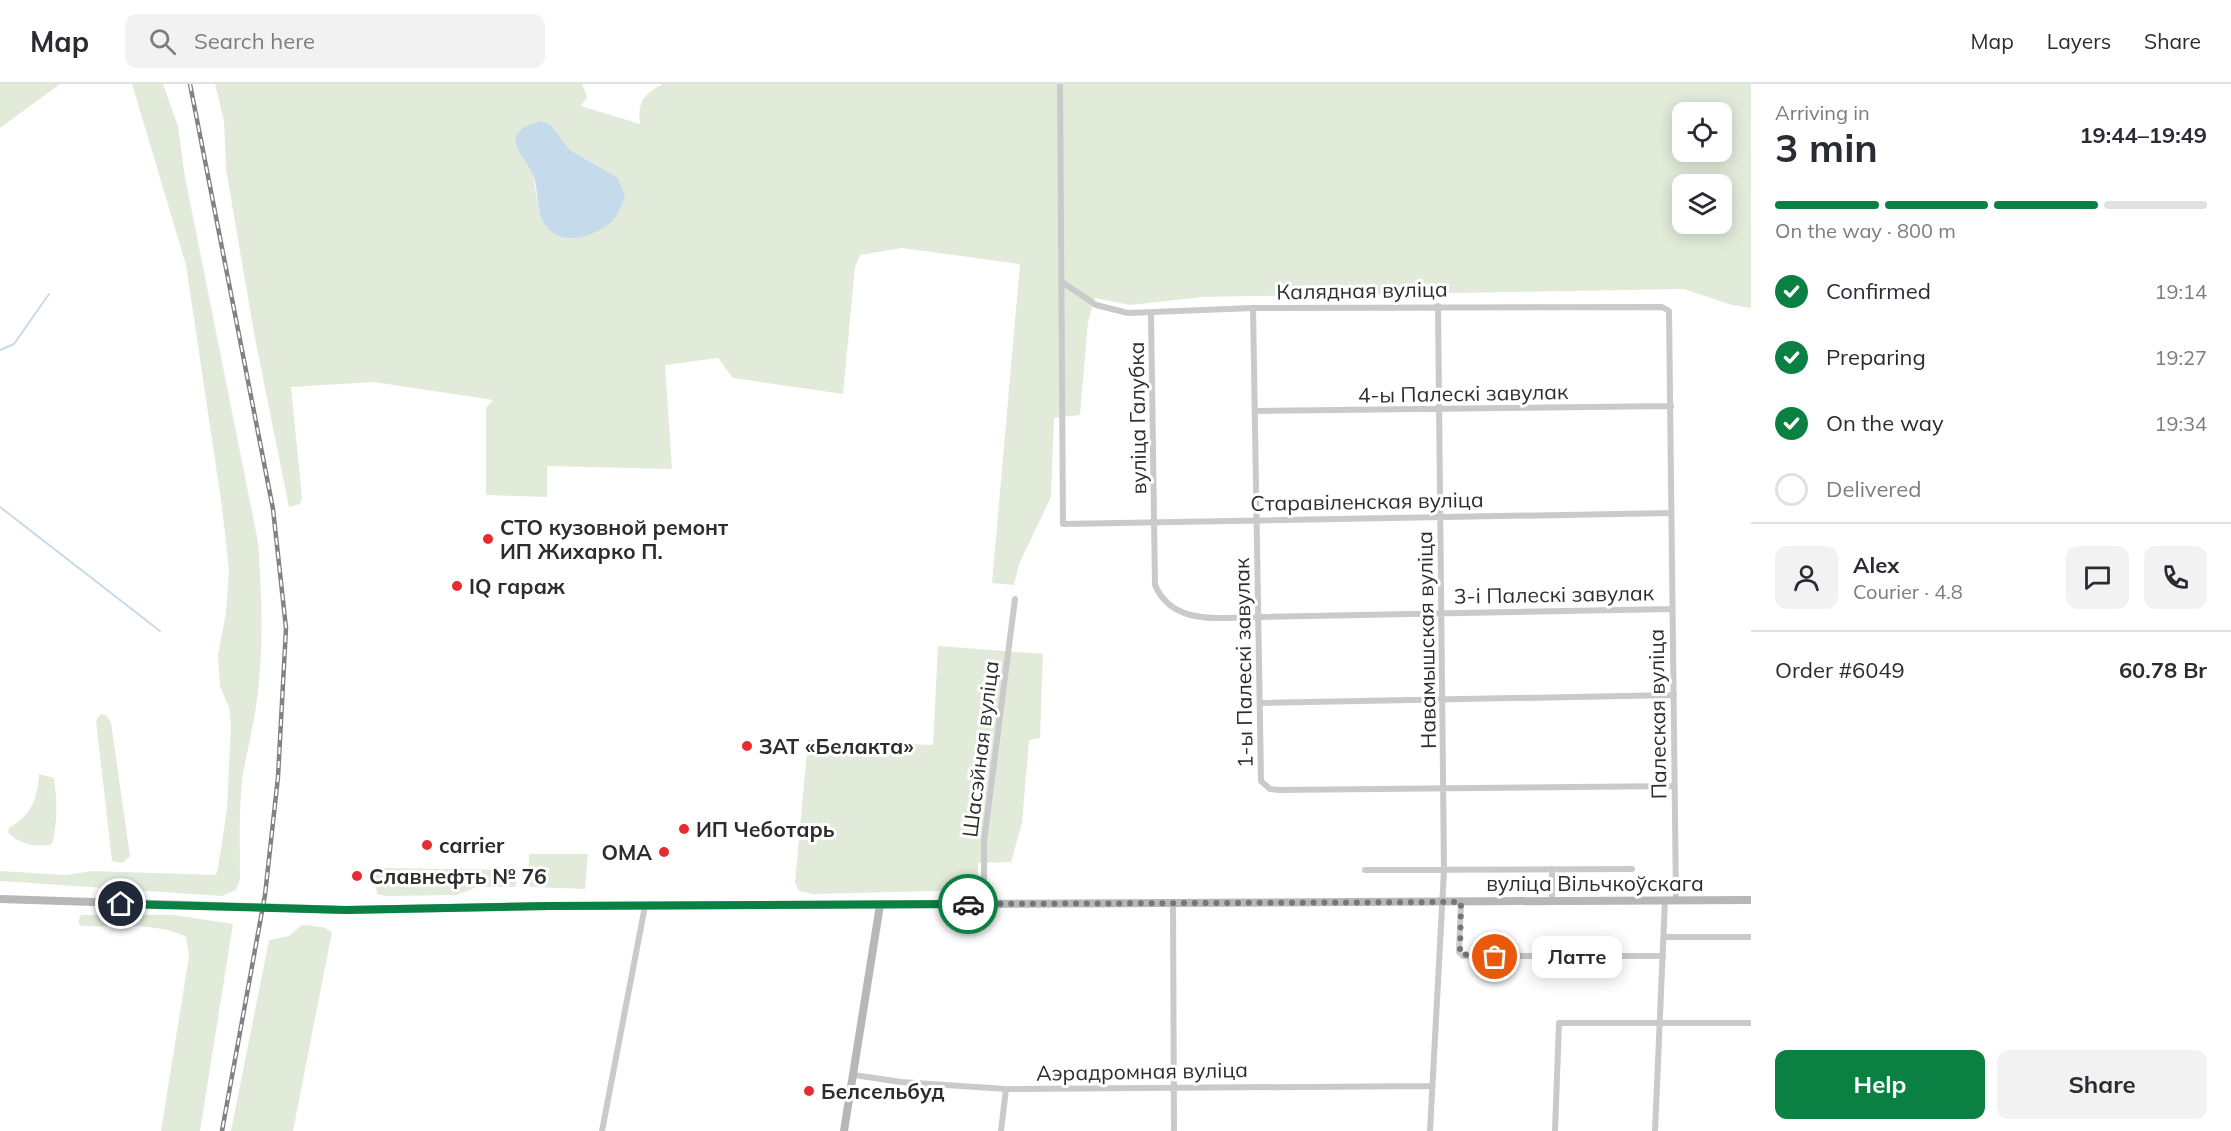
<!DOCTYPE html>
<html lang="en">
<head>
<meta charset="utf-8">
<style>
  body { margin:0; font-family:Mulish,sans-serif; background:#f2f2f3; color:#2b2b33; height:100vh; display:flex; flex-direction:column; font-size:22px; white-space:nowrap }
  * { box-sizing:border-box; margin:0 }
  p { font-size:20px; color:#7c7c81 }
  .icon { flex:none; width:33px; height:33px; fill:none; stroke:currentColor; stroke-width:2; stroke-linecap:round; stroke-linejoin:round }
  .map { position:relative; flex:1; overflow:hidden }
  .sheet { display:flex; flex-direction:column; background:#fff; width:480px }
  .sheet>* { flex:none }
  .buttons { position:absolute; left:1672px; top:18px; display:grid; gap:12px }
  .buttons a { display:grid; place-items:center; width:60px; height:60px; border-radius:12px; background:#fff; box-shadow:0 3px 15px #0003; font-size:30px }
  .pin { position:absolute; display:grid; place-items:center; width:51px; height:51px; color:#fff; margin:-26px; border:3px solid #fff; border-radius:50%; box-shadow:0 2px 6px #0007 }
  .courier { position:absolute; display:grid; place-items:center; width:60px; height:60px; margin:-30px; border:4px solid #0b8043; border-radius:50%; background:#fff; color:#222; box-shadow:0 2px 8px #0007 }
  .bubble { position:absolute; height:42px; border-radius:12px; background:#fff; box-shadow:0 3px 15px #0003; font-size:20px; font-weight:700; line-height:42px; text-align:center }
  .summary em { font-style:normal; font-weight:700 }
  .summary div { display:flex; flex-direction:column-reverse }
  .summary { display:flex; align-items:center; justify-content:space-between; height:102px; padding:0 24px }
  h1 { font-size:39px; font-weight:700; line-height:45px }
  .bar { display:grid; grid-template-columns:repeat(4,1fr); gap:9px 6px; align-content:center; height:72px; padding:0 24px }
  .bar i { height:8px; border-radius:4px; background:#e1e1e2 }
  .bar .on { background:#0b8043 }
  .bar p { grid-column:span 4 }
  .line { display:flex; align-items:center; gap:15px; padding:0 24px; border-top:2px solid #e1e1e2 }
  .line div { flex:1 }
  .round { display:grid; place-items:center; flex:none; width:63px; height:63px; border-radius:12px; background:#f2f2f3 }
  ol { padding:0 24px; list-style:none }
  li { display:flex; align-items:center; gap:18px; height:66px }
  li p { margin-inline-start:auto }
  li .icon { padding:6px; border-radius:50%; background:#0b8043; color:#fff; stroke-width:4 }
  li:last-child { color:#7c7c81 }
  li i { width:33px; height:33px; border:3px solid #e1e1e2; border-radius:50% }
  .cta { display:flex; gap:12px; margin-top:auto; padding:12px 24px }
  .cta a { flex:1; height:69px; border-radius:12px; background:#0b8043; color:#fff; font-size:24px; font-weight:700; line-height:69px; text-align:center }
  .cta a+a { background:#f2f2f3; color:#2b2b33 }
  header { display:flex; align-items:center; gap:36px; box-sizing:border-box; height:84px; padding:0 30px; background:#fff; border-bottom:2px solid #e1e1e2 }
  header strong { font-size:28px }
  nav { display:flex; gap:33px; margin-inline-start:auto; font-size:21px }
  .search { width:420px; height:54px; background:#f2f2f3; display:flex; align-items:center; gap:15px; box-sizing:border-box; padding:0 21px; border-radius:12px; color:#7c7c81; font-size:22px }
  main { display:flex; flex:1; min-height:0 }
  .map>svg:first-child { display:block }
  .green { fill:#e2ebda; fill-rule:evenodd }
  .water { fill:#c5dbeb }
  .lines { fill:none; stroke-linecap:round; stroke-linejoin:round }
  .stream { stroke:#c5dbeb; stroke-width:2 }
  .street { stroke:#cacaca; stroke-width:6 }
  .secondary { stroke:#b7b7b7; stroke-width:8 }
  .rail-casing { stroke:#828282; stroke-width:4.5 }
  .rail { stroke:#fff; stroke-width:2; stroke-dasharray:7; stroke-linecap:butt }
  .done { stroke:#767676; stroke-width:6; stroke-dasharray:0 10.8 }
  .route { stroke:#0b8043; stroke-width:8 }
  .poi-dot { fill:#e72c31; stroke:#fff; stroke-width:2 }
  .labels { text-anchor:middle; dominant-baseline:central; stroke-width:6; stroke-linejoin:round; paint-order:stroke }
  .street-label { font-size:21px; fill:#2d2d2d; stroke:#fff }
  .poi-label { font-size:21px; font-weight:bold; fill:#2d2d2d; stroke:#fff; text-anchor:start }
</style>
</head>
<body>
<header>
<strong>Map</strong>
<div class="search"><svg class="icon" aria-label="search" viewBox="0 0 24 24"><circle cx="10" cy="10" r="6"/><path d="M15 15l6 6"/></svg>Search here</div>
<nav><a>Map</a><a>Layers</a><a>Share</a></nav>
</header>
<main>
<div class="map">
<svg width="1751" height="1047" viewBox="0 0 1751 1047">
  <rect width="100%" height="100%" fill="#fff"/>
  <path class="green" d="M0,0H60L0,44Z
    M132,0H163L178,42L185,93L258,458C262,513 264,568 256,623C252,652 243,679 241,709C239,738 240,767 240,796L236,806L222,812L0,797V787L66,791L93,787L216,791L218,784L227,725L231,641L229,623L220,603L218,571L226,529L229,486L222,423L186,181Z
    M215,0H582L587,13L581,22L640,40C637,19 644,9 663,0H1751V224L1732,221L1684,205L1203,213L1130,221L1095,214L1088,238L1080,331L1054,334L1051,413L1019,480L1014,501L992,499L1020,180L902,164L860,171L855,183L843,310L733,294L718,274L665,281L672,385L547,382V413L486,411V324L493,316L374,298L291,303L302,414L300,420L289,423L254,249L226,85L224,37ZM1683,28H1722V68H1683ZM550,40L570,66L603,85L539,128L533,90ZM1683,100H1722V140H1683Z
    M938,562L1043,570L1040,654L1029,656L1022,739L1011,778L978,779V801L974,806L813,810L799,807L795,799L808,656L933,661Z
    M101,630L107,632L111,639L130,772L122,779L112,777L96,636Z
    M39,690L54,694C57,714 58,740 52,760C39,764 17,760 8,748L9,744C32,731 37,715 39,690Z
    M529,770H588L585,805L532,803L528,801Z
    M379,784L514,786L517,798L515,803H477L456,811L387,812L377,810L375,793Z
    M81,831H174L233,840L200,1047H161L189,872L186,853C160,838 111,843 81,842L78,838Z
    M302,841L323,843L332,848L293,1047H231L269,856L289,852Z"/>
  <path class="water" d="M540,37L550,40L570,66L618,94L625,113C622,119 619,128 615,134C600,151 562,165 546,142C534,126 540,105 532,89C526,75 515,68 515,52L524,43Z"/>
  <g class="lines">
    <path class="stream" d="M0,266L14,260L49,210
      M0,423L160,547"/>
    <path class="street" d="M1060,0L1063,440L1671,429
      M1062,198L1096,221L1128,229L1253,224L1662,223L1669,227L1676,816
      M1253,224L1261,697L1270,705L1279,706L1675,702
      M1151,230L1155,501C1173,543 1221,533 1259,533L1672,525
      M1255,327L1671,322
      M1261,619L1674,611
      M1365,786L1632,785
      M1552,817V785
      M1461,818L1459,868L1463,872H1663
      M1173,819L1174,1047
      M984,820V757L1015,515
      M1664,853H1751
      M854,991L901,998L1006,1005L1431,1002
      M602,1047L645,822
      M1001,1047L1006,1005
      M1430,1047L1444,786L1438,222
      M1555,1047L1559,939H1751
      M1655,1047L1665,816"/>
    <path class="secondary" d="M0,815L346,826L549,822L1751,816
      M844,1047L880,821"/>
    <defs>
      <path id="rail" d="M190,0L273,425L286,544L278,693L265,811L222,1047"/>
    </defs>
    <use href="#rail" class="rail-casing"/>
    <use href="#rail" class="rail"/>
  </g>
  <g class="lines">
    <path class="done" d="M968,820L1461,818L1460,870L1495,873"/>
    <path class="route" d="M121,820L346,826L549,822L968,820"/>
  </g>
  <g class="poi-dot">
    <circle cx="488" cy="455" r="6"/>
    <circle cx="457" cy="502" r="6"/>
    <circle cx="747" cy="662" r="6"/>
    <circle cx="684" cy="745" r="6"/>
    <circle cx="427" cy="761" r="6"/>
    <circle cx="664" cy="768" r="6"/>
    <circle cx="357" cy="792" r="6"/>
    <circle cx="809" cy="1007" r="6"/>
  </g>
  <g class="labels">
    <g class="street-label">
      <text transform="translate(1362 206) rotate(-1)">Калядная вуліца</text>
      <text transform="translate(1463 309) rotate(-1)">4-ы Палескі завулак</text>
      <text transform="translate(1137 334) rotate(-91)">вуліца Галубка</text>
      <text transform="translate(1367 417) rotate(-1)">Старавіленская вуліца</text>
      <text transform="translate(1554 510) rotate(-1)">3-і Палескі завулак</text>
      <text transform="translate(1426 556) rotate(-91)">Навамышская вуліца</text>
      <text transform="translate(1243 579) rotate(-91)">1-ы Палескі завулак</text>
      <text transform="translate(1657 630) rotate(-91)">Палеская вуліца</text>
      <text transform="translate(980 665) rotate(-83)">Шасэйная вуліца</text>
      <text x="1595" y="799">вуліца Вільчкоўскага</text>
      <text transform="translate(1142 987) rotate(-1)">Аэрадромная вуліца</text>
    </g>
    <g class="poi-label">
      <text x="500" y="443">СТО кузовной ремонт<tspan x="500" dy="24">ИП Жихарко П.</tspan></text>
      <text x="469" y="502">IQ гараж</text>
      <text x="759" y="662">ЗАТ «Белакта»</text>
      <text x="696" y="745">ИП Чеботарь</text>
      <text x="439" y="761">carrier</text>
      <text x="652" y="768" text-anchor="end">ОМА</text>
      <text x="369" y="792">Славнефть № 76</text>
      <text x="821" y="1007">Белсельбуд</text>
    </g>
  </g>
</svg>
<div class="buttons">
<a><svg class="icon" aria-label="locate" viewBox="0 0 24 24"><circle cx="12" cy="12" r="6"/><path d="M12 2v4M12 18v4M2 12h4M18 12h4"/></svg></a>
<a><svg class="icon" aria-label="layers" viewBox="0 0 24 24"><path d="M12 4l9 5-9 5-9-5zM3 14l9 5 9-5"/></svg></a>
</div>
<div class="pin" style="left:1495px;top:873px;background:#ea580c"><svg class="icon" aria-label="bag" viewBox="0 0 24 24"><path d="M5 8h14l-1 12H6zM9 8a3 3 0 0 1 6 0"/></svg></div>
<div class="pin" style="left:121px;top:820px;background:#1f2937"><svg class="icon" aria-label="home" viewBox="0 0 24 24"><path d="M3 11l9-7 9 7M6 9v11h12V9"/></svg></div>
<div class="courier" style="left:968px;top:820px"><svg class="icon" aria-label="car" viewBox="0 0 24 24"><path d="M5 17H2v-5l4-1 3-4h7l3 4 3 1v5h-3M9 17h6M6 11h13"/><circle cx="7" cy="17" r="2"/><circle cx="17" cy="17" r="2"/></svg></div>
<div class="bubble" style="left:1532px;top:852px;width:90px">Латте</div>
</div>
<section class="sheet">
<div class="summary"><div><h1>3 min</h1><p>Arriving in</p></div><em>19:44–19:49</em></div>
<div class="bar"><i class="on"></i><i class="on"></i><i class="on"></i><i></i><p>On the way · 800 m</p></div>
<ol>
<li><svg class="icon" aria-label="check" viewBox="0 0 24 24"><path d="M5 12l5 5 9-10"/></svg>Confirmed<p>19:14</p></li>
<li><svg class="icon" aria-label="check" viewBox="0 0 24 24"><path d="M5 12l5 5 9-10"/></svg>Preparing<p>19:27</p></li>
<li><svg class="icon" aria-label="check" viewBox="0 0 24 24"><path d="M5 12l5 5 9-10"/></svg>On the way<p>19:34</p></li>
<li><i></i>Delivered</li>
</ol>
<div class="line" style="height:108px"><a class="round"><svg class="icon" aria-label="person" viewBox="0 0 24 24"><circle cx="12" cy="8" r="4"/><path d="M4 21q1-7 8-7t8 7"/></svg></a><div><b>Alex</b><p>Courier · 4.8</p></div><a class="round"><svg class="icon" aria-label="chat" viewBox="0 0 24 24"><path d="M4 5h16v11H9l-5 4z"/></svg></a><a class="round"><svg class="icon" aria-label="phone" viewBox="0 0 24 24"><path d="M5 4h4l2 5-3 2q2 4 5 5l2-3 5 2v4C11 20 4 13 5 4z"/></svg></a></div>
<div class="line" style="height:78px"><div>Order #6049</div><b>60.78 Br</b></div>
<div class="cta"><a>Help</a><a>Share</a></div>
</section>
</main>
</body>
</html>
